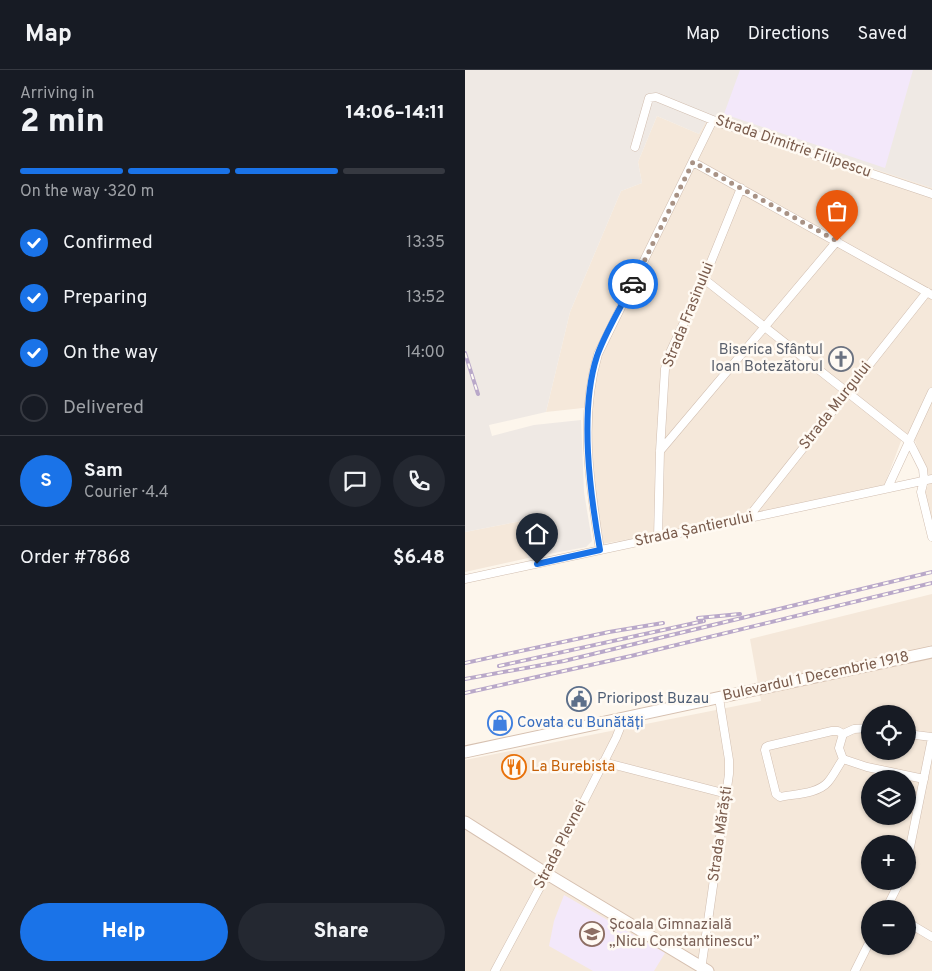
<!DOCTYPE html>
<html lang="en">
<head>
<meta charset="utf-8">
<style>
  body { margin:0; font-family:Overpass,sans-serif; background:#242831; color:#f1f3f6; height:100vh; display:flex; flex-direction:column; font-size:19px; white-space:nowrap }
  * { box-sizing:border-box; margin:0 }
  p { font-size:16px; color:#9ea1a6 }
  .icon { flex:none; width:28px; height:28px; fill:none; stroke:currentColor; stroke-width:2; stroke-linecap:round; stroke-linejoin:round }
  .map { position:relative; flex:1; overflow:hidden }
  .drawer { display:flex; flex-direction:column; background:#171b24; width:465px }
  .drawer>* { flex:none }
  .buttons { position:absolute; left:396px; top:635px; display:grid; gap:10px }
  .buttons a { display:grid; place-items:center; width:55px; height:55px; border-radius:50%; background:#171b24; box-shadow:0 1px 4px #0004; font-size:25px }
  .pin { position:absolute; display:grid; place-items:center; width:42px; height:42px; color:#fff; margin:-51px -21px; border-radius:50% 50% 50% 0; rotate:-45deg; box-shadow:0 0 5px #0007 }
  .pin .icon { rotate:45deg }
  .courier { position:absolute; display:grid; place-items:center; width:50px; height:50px; margin:-25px; border:4px solid #1a73e8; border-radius:50%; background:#fff; color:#222; box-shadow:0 1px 6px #0007 }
  .headline em { font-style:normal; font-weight:800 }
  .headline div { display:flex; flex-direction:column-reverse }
  .headline { display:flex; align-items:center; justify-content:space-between; height:85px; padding:0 20px }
  h1 { font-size:32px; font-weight:800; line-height:38px }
  .bar { display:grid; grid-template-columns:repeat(4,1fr); gap:8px 5px; align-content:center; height:60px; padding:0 20px }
  .bar i { height:6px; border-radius:4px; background:#363941 }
  .bar .current { background:#1a73e8 }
  .bar p { grid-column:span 4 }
  .line { display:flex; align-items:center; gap:12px; padding:0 20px; border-top:1px solid #363941 }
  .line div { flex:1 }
  .round { display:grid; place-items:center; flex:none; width:52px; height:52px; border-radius:26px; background:#242831 }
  ol { padding:0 20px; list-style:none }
  li { display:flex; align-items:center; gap:15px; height:55px }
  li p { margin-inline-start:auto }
  li .icon { padding:5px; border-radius:50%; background:#1a73e8; color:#fff; stroke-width:4 }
  li:last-child { color:#9ea1a6 }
  li i { width:28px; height:28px; border:2px solid #363941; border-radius:50% }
  .action { display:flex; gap:10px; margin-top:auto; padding:10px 20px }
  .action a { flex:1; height:58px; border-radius:30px; background:#1a73e8; color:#fff; font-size:20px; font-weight:800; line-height:58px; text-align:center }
  .action a+a { background:#242831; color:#f1f3f6 }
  header { display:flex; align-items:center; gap:30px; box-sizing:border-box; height:70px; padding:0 25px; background:#171b24; border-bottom:1px solid #363941 }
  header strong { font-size:24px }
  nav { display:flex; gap:28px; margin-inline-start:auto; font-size:18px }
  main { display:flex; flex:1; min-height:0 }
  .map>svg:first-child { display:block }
  .residential { fill:#f5e8da; fill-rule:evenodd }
  .industrial { fill:#efe9e4 }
  .education { fill:#f3e8fa }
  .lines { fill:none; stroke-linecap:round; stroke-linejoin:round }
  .street-casing { stroke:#d1beb0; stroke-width:9 }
  .secondary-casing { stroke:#d6c0b0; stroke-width:13 }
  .street { stroke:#fff; stroke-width:8 }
  .secondary { stroke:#fff; stroke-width:11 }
  .rail-casing { stroke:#b9a8c9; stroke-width:4 }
  .rail { stroke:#fffaf3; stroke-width:2; stroke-dasharray:5.5; stroke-linecap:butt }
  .done { stroke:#a89285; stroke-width:5; stroke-dasharray:0 9 }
  .route { stroke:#1a73e8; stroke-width:6 }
  .labels { text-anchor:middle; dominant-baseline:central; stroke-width:5; stroke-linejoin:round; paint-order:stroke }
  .street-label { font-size:15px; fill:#7a5c4d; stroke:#fffaf3 }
  .worship-label { font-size:15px; fill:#5b616d; stroke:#fffaf3; text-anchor:end }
  .service-label { font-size:15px; fill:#4e5e75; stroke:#fffaf3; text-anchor:start }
  .shop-label { font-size:15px; fill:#366cbe; stroke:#fffaf3; text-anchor:start }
  .food-label { font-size:15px; fill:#c56008; stroke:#fffaf3; text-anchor:start }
  .education-label { font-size:15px; fill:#785e54; stroke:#fffaf3; text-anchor:start }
</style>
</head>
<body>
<header>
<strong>Map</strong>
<nav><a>Map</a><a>Directions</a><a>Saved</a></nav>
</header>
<main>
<section class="drawer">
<div class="headline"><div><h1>2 min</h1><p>Arriving in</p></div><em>14:06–14:11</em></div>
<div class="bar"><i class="current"></i><i class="current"></i><i class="current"></i><i></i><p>On the way · 320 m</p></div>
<ol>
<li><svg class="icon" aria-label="check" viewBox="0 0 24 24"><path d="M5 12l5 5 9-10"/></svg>Confirmed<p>13:35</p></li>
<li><svg class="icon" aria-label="check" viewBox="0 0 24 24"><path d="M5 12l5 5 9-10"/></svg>Preparing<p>13:52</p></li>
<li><svg class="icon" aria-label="check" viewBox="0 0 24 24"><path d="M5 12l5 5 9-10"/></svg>On the way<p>14:00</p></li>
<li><i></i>Delivered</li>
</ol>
<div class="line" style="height:90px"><b class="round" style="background:#1a73e8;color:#fff">S</b><div><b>Sam</b><p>Courier · 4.4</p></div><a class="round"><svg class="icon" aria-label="chat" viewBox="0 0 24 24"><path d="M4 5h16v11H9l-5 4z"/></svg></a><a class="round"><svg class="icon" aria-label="phone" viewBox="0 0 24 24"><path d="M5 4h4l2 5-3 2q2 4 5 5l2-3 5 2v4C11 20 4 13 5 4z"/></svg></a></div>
<div class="line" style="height:65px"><div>Order #7868</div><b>$6.48</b></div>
<div class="action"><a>Help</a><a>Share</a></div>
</section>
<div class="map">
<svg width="467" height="901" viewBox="0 0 467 901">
  <rect width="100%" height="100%" fill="#fdf6ec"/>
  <path class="residential" d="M244,45L467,118V455L459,423L464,413L462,403L449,368L442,364L438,366L419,416L199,463L137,474L128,414L126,377L127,337L81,342L105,242L156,121L177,113L173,92L192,46L234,64Z
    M56,451L63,488L0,502V462Z
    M467,524V901H0V690L296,631L285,569ZM405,644H442V681H405ZM405,709H442V746H405ZM405,774H442V811H405ZM405,839H442V876H405Z"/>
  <path class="industrial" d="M0,0H467V118L245,45L234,64L192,46L173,92L177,113L156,121L105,242L81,342L24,355L27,366L69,355L116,350L119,422L127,471L121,477L63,488L56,451L0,462Z"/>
  <path class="education" d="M275,0H448L420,98L259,44Z
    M99,825L200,883L189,901H128L84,876L89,851Z"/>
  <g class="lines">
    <defs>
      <path id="street" d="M170,77L184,28L191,27L255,53L467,124
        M228,92L467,225
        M239,209L444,371L458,399L459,410L456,422L467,467
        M195,381L372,171
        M423,417L467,322
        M282,449L462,222
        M193,468L195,381L200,299L203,287L239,209L276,118
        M135,480C125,415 114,348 133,284L248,50
        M0,509L467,409
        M405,658L389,659L378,664L374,678L378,689L402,697L459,709
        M378,664L373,661H367L303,676L301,677L300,680L311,724L315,727C329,724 353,724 363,712C369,705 373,696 378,689
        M442,664L467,667
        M138,692L262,724
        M442,792L467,668
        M421,839L435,811
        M442,852L467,867
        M236,900L264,704V690L254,628
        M30,901L82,804L151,668L159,648
        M390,901L405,871"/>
      <path id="secondary" d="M0,682L467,582
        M0,752L82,804L243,901"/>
    </defs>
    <use href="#street" class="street-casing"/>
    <use href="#secondary" class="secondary-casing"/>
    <use href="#street" class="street"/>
    <use href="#secondary" class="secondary"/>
    <defs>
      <path id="rail" d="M0,283L13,324
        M233,548L275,544
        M0,593L144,562L198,553
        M34,596L239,551
        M0,609L99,591L467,502
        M0,623L166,586L467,513"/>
    </defs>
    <use href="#rail" class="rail-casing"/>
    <use href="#rail" class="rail"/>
  </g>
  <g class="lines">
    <path class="done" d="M168,214L228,92L372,171"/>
    <path class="route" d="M72,494L135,480C125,423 114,342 132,286C140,263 156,236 168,214"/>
  </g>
  <defs>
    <symbol id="church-ring" viewBox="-11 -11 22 22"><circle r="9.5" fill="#fffaf3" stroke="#6b7280" stroke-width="1.5"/><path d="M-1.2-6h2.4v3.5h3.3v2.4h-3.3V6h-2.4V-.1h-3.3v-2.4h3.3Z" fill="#6b7280"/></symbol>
    <symbol id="civic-ring" viewBox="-11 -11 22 22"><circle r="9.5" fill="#fffaf3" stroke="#5c6f8a" stroke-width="1.5"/><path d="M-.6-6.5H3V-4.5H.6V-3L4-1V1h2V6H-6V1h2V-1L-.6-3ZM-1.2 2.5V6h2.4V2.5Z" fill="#5c6f8a"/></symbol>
    <symbol id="shop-ring" viewBox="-11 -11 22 22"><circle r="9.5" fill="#fffaf3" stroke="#3f7fe0" stroke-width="1.5"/><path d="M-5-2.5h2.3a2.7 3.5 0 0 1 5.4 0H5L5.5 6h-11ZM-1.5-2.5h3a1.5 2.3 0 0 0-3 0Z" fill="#3f7fe0"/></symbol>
    <symbol id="restaurant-ring" viewBox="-11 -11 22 22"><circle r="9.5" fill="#fffaf3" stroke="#e8710a" stroke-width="1.5"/><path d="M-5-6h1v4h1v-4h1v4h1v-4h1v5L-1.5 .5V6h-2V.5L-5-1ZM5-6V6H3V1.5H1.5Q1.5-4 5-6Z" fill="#e8710a"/></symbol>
    <symbol id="school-ring" viewBox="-11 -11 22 22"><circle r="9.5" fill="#fffaf3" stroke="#8d6e63" stroke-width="1.5"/><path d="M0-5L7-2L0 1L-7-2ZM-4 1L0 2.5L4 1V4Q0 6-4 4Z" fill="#8d6e63"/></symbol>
  </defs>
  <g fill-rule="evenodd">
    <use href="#church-ring" x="362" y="275" width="28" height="28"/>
    <use href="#civic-ring" x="100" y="615" width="28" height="28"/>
    <use href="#shop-ring" x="21" y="639" width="28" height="28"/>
    <use href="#restaurant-ring" x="35" y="683" width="28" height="28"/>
    <use href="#school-ring" x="113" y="850" width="28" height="28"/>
  </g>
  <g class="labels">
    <g class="street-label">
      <text transform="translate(328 77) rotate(19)">Strada Dimitrie Filipescu</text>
      <text transform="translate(224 245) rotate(-68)">Strada Frasinului</text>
      <text transform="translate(371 336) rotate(-52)">Strada Murgului</text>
      <text transform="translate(229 460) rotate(-12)">Strada Șantierului</text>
      <text transform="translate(351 607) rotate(-12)">Bulevardul 1 Decembrie 1918</text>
      <text transform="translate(256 764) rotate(-82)">Strada Mărăști</text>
      <text transform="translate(96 775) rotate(-63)">Strada Plevnei</text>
    </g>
    <g class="worship-label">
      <text x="358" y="280">Biserica Sfântul<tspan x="358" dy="17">Ioan Botezătorul</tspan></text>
    </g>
    <g class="service-label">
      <text x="132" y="629">Prioripost Buzau</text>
    </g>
    <g class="shop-label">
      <text x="52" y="653">Covata cu Bunătăți</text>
    </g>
    <g class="food-label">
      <text x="66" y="697">La Burebista</text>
    </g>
    <g class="education-label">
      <text x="144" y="855">Școala Gimnazială<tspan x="144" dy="17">„Nicu Constantinescu”</tspan></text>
    </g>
  </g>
</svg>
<div class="buttons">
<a><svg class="icon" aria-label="locate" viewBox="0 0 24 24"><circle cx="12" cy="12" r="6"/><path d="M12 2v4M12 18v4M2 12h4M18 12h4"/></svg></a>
<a><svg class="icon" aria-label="layers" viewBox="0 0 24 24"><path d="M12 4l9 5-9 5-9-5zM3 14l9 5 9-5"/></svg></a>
<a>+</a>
<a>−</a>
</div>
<div class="pin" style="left:372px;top:171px;background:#ea580c"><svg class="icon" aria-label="bag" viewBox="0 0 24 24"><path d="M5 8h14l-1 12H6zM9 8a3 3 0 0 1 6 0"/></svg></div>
<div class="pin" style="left:72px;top:494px;background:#1f2937"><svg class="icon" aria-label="home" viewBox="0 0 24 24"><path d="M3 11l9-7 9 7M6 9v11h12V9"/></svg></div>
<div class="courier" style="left:168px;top:214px"><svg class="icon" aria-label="car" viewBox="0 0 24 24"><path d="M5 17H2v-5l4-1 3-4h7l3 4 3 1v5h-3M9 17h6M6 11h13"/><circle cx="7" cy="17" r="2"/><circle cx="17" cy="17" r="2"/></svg></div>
</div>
</main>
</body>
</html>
